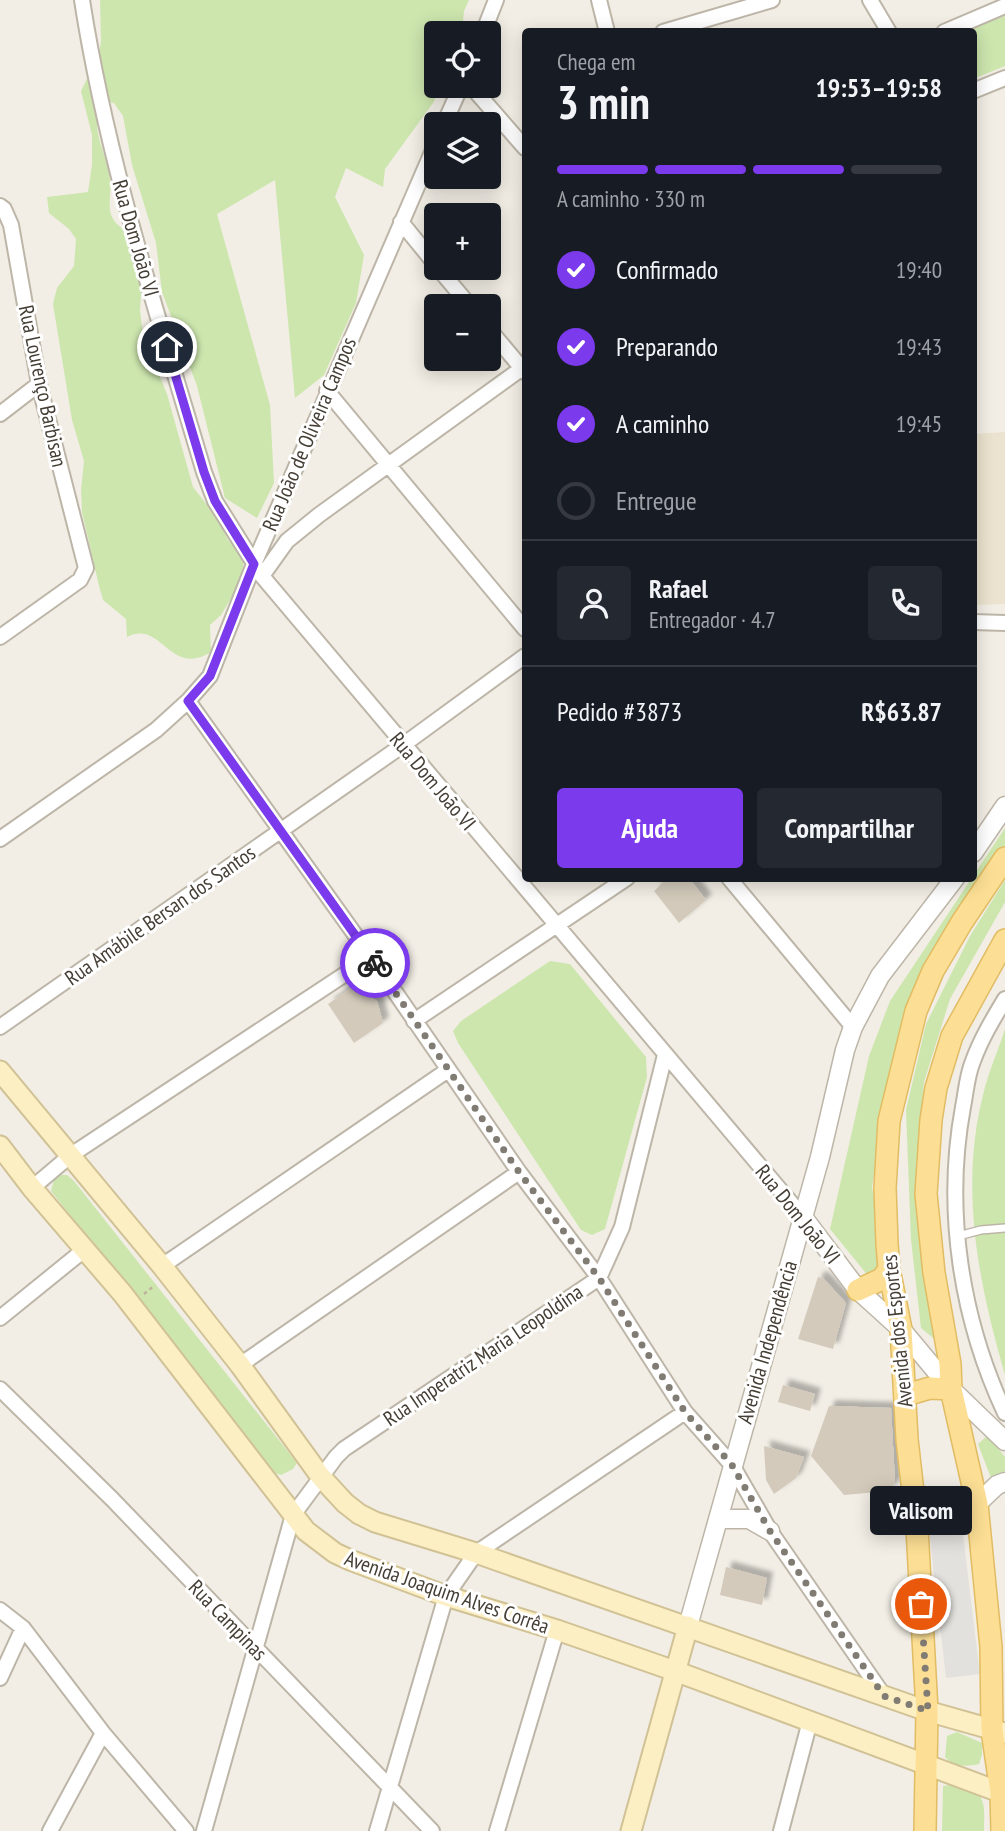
<!DOCTYPE html>
<html lang="pt">
<head>
<meta charset="utf-8">
<style>
  body { margin:0; font-family:"PT Sans Narrow",sans-serif; background:#242831; color:#f1f3f6; height:100vh; display:flex; flex-direction:column; font-size:26px; white-space:nowrap }
  * { box-sizing:border-box; margin:0 }
  p { font-size:23px; color:#9ea1a6 }
  .icon { flex:none; width:38px; height:38px; fill:none; stroke:currentColor; stroke-width:2; stroke-linecap:round; stroke-linejoin:round }
  .map { position:relative; flex:1; overflow:hidden }
  .details { position:absolute; left:522px; top:28px; width:455px; height:854px; display:flex; flex-direction:column; background:#171b24; border-radius:7px; box-shadow:0 4px 18px #0003 }
  .details>* { flex:none }
  .buttons { position:absolute; left:424px; top:21px; display:grid; gap:14px }
  .buttons a { display:grid; place-items:center; width:77px; height:77px; border-radius:7px; background:#171b24; box-shadow:0 4px 18px #0003; font-size:35px }
  .pin { position:absolute; display:grid; place-items:center; width:60px; height:60px; color:#fff; margin:-30px; border:4px solid #fff; border-radius:50%; box-shadow:0 2px 7px #0007 }
  .courier { position:absolute; display:grid; place-items:center; width:70px; height:70px; margin:-35px; border:5px solid #7c3aed; border-radius:50%; background:#fff; color:#222; box-shadow:0 2px 9px #0007 }
  .bubble { position:absolute; height:49px; border-radius:7px; background:#171b24; box-shadow:0 4px 18px #0003; font-size:23px; font-weight:600; line-height:49px; text-align:center }
  .head em { font-style:normal; font-weight:600 }
  .head div { display:flex; flex-direction:column-reverse }
  .head { display:flex; align-items:center; justify-content:space-between; height:119px; padding:0 35px }
  h1 { font-size:46px; font-weight:600; line-height:52px }
  .bar { display:grid; grid-template-columns:repeat(4,1fr); gap:10px 7px; align-content:center; height:84px; padding:0 35px }
  .bar i { height:9px; border-radius:5px; background:#363941 }
  .bar .selected { background:#7c3aed }
  .bar p { grid-column:span 4 }
  .line { display:flex; align-items:center; gap:18px; padding:0 35px; border-top:2px solid #363941 }
  .line div { flex:1 }
  .round { display:grid; place-items:center; flex:none; width:74px; height:74px; border-radius:7px; background:#242831 }
  ol { padding:0 35px; list-style:none }
  li { display:flex; align-items:center; gap:21px; height:77px }
  li p { margin-inline-start:auto }
  li .icon { padding:7px; border-radius:50%; background:#7c3aed; color:#fff; stroke-width:4 }
  li:last-child { color:#9ea1a6 }
  li i { width:38px; height:38px; border:4px solid #363941; border-radius:50% }
  .cta { display:flex; gap:14px; margin-top:auto; padding:14px 35px }
  .cta a { flex:1; height:80px; border-radius:7px; background:#7c3aed; color:#fff; font-size:28px; font-weight:600; line-height:80px; text-align:center }
  .cta a+a { background:#242831; color:#f1f3f6 }
  .map>svg:first-child { display:block }
  .education { fill:#ebe3cf }
  .green { fill:#cde6ae }
  .parking { fill:#e3e1dd }
  .building { fill:#d3cabb; filter:url(#shadow) }
  .lines { fill:none; stroke-linecap:round; stroke-linejoin:round }
  .service-casing { stroke:#bdb6a8; stroke-width:10 }
  .minor-casing { stroke:#bdb6a8; stroke-width:18 }
  .tertiary-casing { stroke:#bdb6a8; stroke-width:21 }
  .secondary-casing { stroke:#d1c296; stroke-width:23 }
  .primary-casing { stroke:#e1bc64; stroke-width:24 }
  .path { stroke:#bfb299; stroke-width:2.5; stroke-dasharray:3.5 3.5; stroke-linecap:butt }
  .service { stroke:#fff; stroke-width:7 }
  .minor { stroke:#fff; stroke-width:14 }
  .tertiary { stroke:#fff; stroke-width:18 }
  .secondary { stroke:#fdefc4; stroke-width:19 }
  .primary { stroke:#fcdf94; stroke-width:21 }
  .done { stroke:#817c73; stroke-width:7; stroke-dasharray:0 12.6 }
  .route { stroke:#7c3aed; stroke-width:9 }
  .labels { text-anchor:middle; dominant-baseline:central; stroke-width:6; stroke-linejoin:round; paint-order:stroke }
  .street-label { font-size:21px; fill:#443e35; stroke:#fff }
</style>
</head>
<body>
<div class="map">
<svg width="1005" height="1831" viewBox="0 0 1005 1831">
  <defs>
    <filter id="shadow"><feDropShadow dx="6" dy="-6" stdDeviation="2" flood-color="#0004"/></filter>
  </defs>
  <rect width="100%" height="100%" fill="#f2eee5"/>
  <path class="education" d="M1005,432V604L973,605V434Z"/>
  <path class="green" d="M100,0H469L464,11L462,33H436V86H441L433,103L385,169L383,187L346,168L335,197L364,255L356,303L324,375L295,398L275,180L217,214L270,405L274,483L257,518L225,498L197,386L162,292L156,243L132,165L123,116L114,103L107,102L99,106C91,133 107,153 110,180C112,192 107,206 112,217C116,226 129,233 137,238L143,270L140,310L143,335L167,394L193,487L218,519L228,540L244,559L241,582L221,615L210,625L211,652C169,678 162,619 127,637L126,619L103,600L99,586L82,512L81,490L84,461L72,420L53,304L57,288L74,266L76,239L69,229L49,213L47,197L88,192L92,165V135L81,91L99,54L101,42Z
    M1005,16V66L973,79V32L964,31Z
    M1005,828V845L928,963L881,1129L872,1187L884,1265L869,1277L830,1229L869,1056L890,1001Z
    M1005,880V902L950,999L924,1082L917,1172L939,1343L921,1328L911,1240L906,1110L926,1024L970,936Z
    M550,961L570,964L646,1057L647,1077L605,1229L592,1235L581,1230L458,1043L453,1031L461,1021Z
    M1005,1029V1375C979,1285 959,1189 983,1095C988,1073 998,1051 1005,1029Z
    M59,1175H67L74,1181L297,1463L293,1469L281,1475L274,1473L59,1201L51,1191L54,1180Z
    M988,1435L1005,1457V1471L991,1478L978,1444Z
    M957,1732L982,1743V1755L979,1764C966,1767 954,1767 945,1757L947,1736Z
    M963,1783C988,1796 984,1806 984,1831H942L943,1786Z"/>
  <path class="parking" d="M961,1518L980,1674L946,1678L928,1522Z"/>
  <path class="building" d="M668,878H689L706,900L679,923L654,891Z
    M354,986L377,1001L383,1023L354,1043L328,1004Z
    M818,1277L824,1279L846,1303L833,1349L798,1339Z
    M783,1385L815,1394L810,1411L778,1402Z
    M829,1406L891,1408L895,1483L889,1491L844,1495L811,1456Z
    M764,1446L804,1457L796,1478L774,1494L766,1480Z
    M726,1567L767,1578L762,1605L720,1595Z"/>
  <g class="lines">
    <defs>
      <path id="service" d="M958,1236L981,1230L1005,1228"/>
      <path id="minor" d="M82,0C107,161 158,316 204,472L215,501L262,576L803,1217
        M599,0L607,32
        M870,0L889,32
        M663,32L772,0
        M944,32L1005,6
        M483,33L496,0
        M471,86L525,148
        M973,91L1005,78
        M444,124L461,86
        M0,206L4,209L11,225L39,384L86,568L80,580L0,637
        M401,222L436,265
        M438,268L470,306
        M488,328L525,372
        M327,391L525,629
        M0,414L39,384
        M262,576L287,541L319,515L525,366
        M973,622L1005,623
        M188,701L371,957L519,1172L599,1278L685,1412L732,1465L770,1531L884,1696
        M0,839L156,730L188,701L210,676L254,564L436,143
        M729,878L853,1027
        M1005,999C993,1019 981,1039 973,1061C967,1075 966,1092 963,1107C944,1210 961,1319 1005,1413
        M414,1021L627,878
        M0,1027L403,745L525,656
        M32,1188L71,1155L371,957
        M162,1266L448,1070
        M0,1318L84,1250
        M240,1365L519,1172
        M0,1389L112,1499L432,1831
        M0,1610L23,1628L103,1733L186,1831
        M0,1678L23,1628
        M50,1831L103,1733
        M204,1831L293,1515L336,1457L344,1449L599,1278L622,1227L665,1055
        M377,1831L446,1596L476,1553L685,1412
        M497,1831L557,1630
        M781,1831L810,1721"/>
      <path id="tertiary" d="M973,853L1005,806
        M803,1217L858,1290L901,1329L951,1389L1005,1441
        M977,1504L997,1485L1005,1482
        M718,1519H749L770,1531
        M688,1626L820,1157L845,1050L853,1027L880,976L955,878"/>
      <path id="secondary" d="M0,1071L162,1266L240,1365L321,1477L345,1503L359,1514L375,1522L476,1553L927,1711L1005,1733
        M0,1146L32,1188L122,1293L306,1531L335,1553L350,1560L446,1596L557,1630L675,1671L1005,1794
        M631,1831L688,1626"/>
      <path id="primary" d="M858,1290L882,1279L889,1269
        M906,1395L930,1388L951,1389
        M925,1831L927,1711L917,1528L907,1439L901,1329L889,1269L887,1244L885,1188L889,1121L916,1011L933,971L962,922L1005,858
        M1002,1831L1001,1792L992,1730L991,1647L977,1504L951,1389L950,1364L934,1273L926,1194L931,1120L936,1088L952,1036L1005,940"/>
    </defs>
    <use href="#service" class="service-casing"/>
    <use href="#minor" class="minor-casing"/>
    <use href="#tertiary" class="tertiary-casing"/>
    <use href="#secondary" class="secondary-casing"/>
    <use href="#primary" class="primary-casing"/>
    <path class="path" d="M144,1294L155,1285"/>
    <use href="#service" class="service"/>
    <use href="#minor" class="minor"/>
    <use href="#tertiary" class="tertiary"/>
    <use href="#secondary" class="secondary"/>
    <use href="#primary" class="primary"/>
  </g>
  <g class="lines">
    <path class="done" d="M375,963L519,1172L599,1278L685,1412L732,1465L770,1531L884,1696L928,1711L921,1604"/>
    <path class="route" d="M167,347L204,472L215,501L254,564L210,676L188,701L375,963"/>
  </g>
  <g class="labels">
    <g class="street-label">
      <text transform="translate(136 238) rotate(74)">Rua Dom João VI</text>
      <text transform="translate(43 386) rotate(78)">Rua Lourenço Barbisan</text>
      <text transform="translate(309 434) rotate(-67)">Rua João de Oliveira Campos</text>
      <text transform="translate(433 781) rotate(50)">Rua Dom João VI</text>
      <text transform="translate(160 915) rotate(-35)">Rua Amábile Bersan dos Santos</text>
      <text transform="translate(798 1214) rotate(51)">Rua Dom João VI</text>
      <text transform="translate(897 1331) rotate(-96)">Avenida dos Esportes</text>
      <text transform="translate(767 1342) rotate(-74)">Avenida Independência</text>
      <text transform="translate(483 1355) rotate(-34)">Rua Imperatriz Maria Leopoldina</text>
      <text transform="translate(447 1592) rotate(19)">Avenida Joaquim Alves Corrêa</text>
      <text transform="translate(228 1620) rotate(46)">Rua Campinas</text>
    </g>
  </g>
</svg>
<div class="buttons">
<a><svg class="icon" aria-label="locate" viewBox="0 0 24 24"><circle cx="12" cy="12" r="6"/><path d="M12 2v4M12 18v4M2 12h4M18 12h4"/></svg></a>
<a><svg class="icon" aria-label="layers" viewBox="0 0 24 24"><path d="M12 4l9 5-9 5-9-5zM3 14l9 5 9-5"/></svg></a>
<a>+</a>
<a>−</a>
</div>
<div class="pin" style="left:921px;top:1604px;background:#ea580c"><svg class="icon" aria-label="bag" viewBox="0 0 24 24"><path d="M5 8h14l-1 12H6zM9 8a3 3 0 0 1 6 0"/></svg></div>
<div class="pin" style="left:167px;top:347px;background:#1f2937"><svg class="icon" aria-label="home" viewBox="0 0 24 24"><path d="M3 11l9-7 9 7M6 9v11h12V9"/></svg></div>
<div class="courier" style="left:375px;top:963px"><svg class="icon" aria-label="bike" viewBox="0 0 24 24"><circle cx="6" cy="16" r="4"/><circle cx="18" cy="16" r="4"/><path d="M6 16l4-8h5l3 8M10 8l3 8H6M13 5h3"/></svg></div>
<div class="bubble" style="left:870px;top:1486px;width:102px">Valisom</div>
<section class="details">
<div class="head"><div><h1>3 min</h1><p>Chega em</p></div><em>19:53–19:58</em></div>
<div class="bar"><i class="selected"></i><i class="selected"></i><i class="selected"></i><i></i><p>A caminho · 330 m</p></div>
<ol>
<li><svg class="icon" aria-label="check" viewBox="0 0 24 24"><path d="M5 12l5 5 9-10"/></svg>Confirmado<p>19:40</p></li>
<li><svg class="icon" aria-label="check" viewBox="0 0 24 24"><path d="M5 12l5 5 9-10"/></svg>Preparando<p>19:43</p></li>
<li><svg class="icon" aria-label="check" viewBox="0 0 24 24"><path d="M5 12l5 5 9-10"/></svg>A caminho<p>19:45</p></li>
<li><i></i>Entregue</li>
</ol>
<div class="line" style="height:126px"><a class="round"><svg class="icon" aria-label="person" viewBox="0 0 24 24"><circle cx="12" cy="8" r="4"/><path d="M4 21q1-7 8-7t8 7"/></svg></a><div><b>Rafael</b><p>Entregador · 4.7</p></div><a class="round"><svg class="icon" aria-label="phone" viewBox="0 0 24 24"><path d="M5 4h4l2 5-3 2q2 4 5 5l2-3 5 2v4C11 20 4 13 5 4z"/></svg></a></div>
<div class="line" style="height:91px"><div>Pedido #3873</div><b>R$63.87</b></div>
<div class="cta"><a>Ajuda</a><a>Compartilhar</a></div>
</section>
</div>
</body>
</html>
